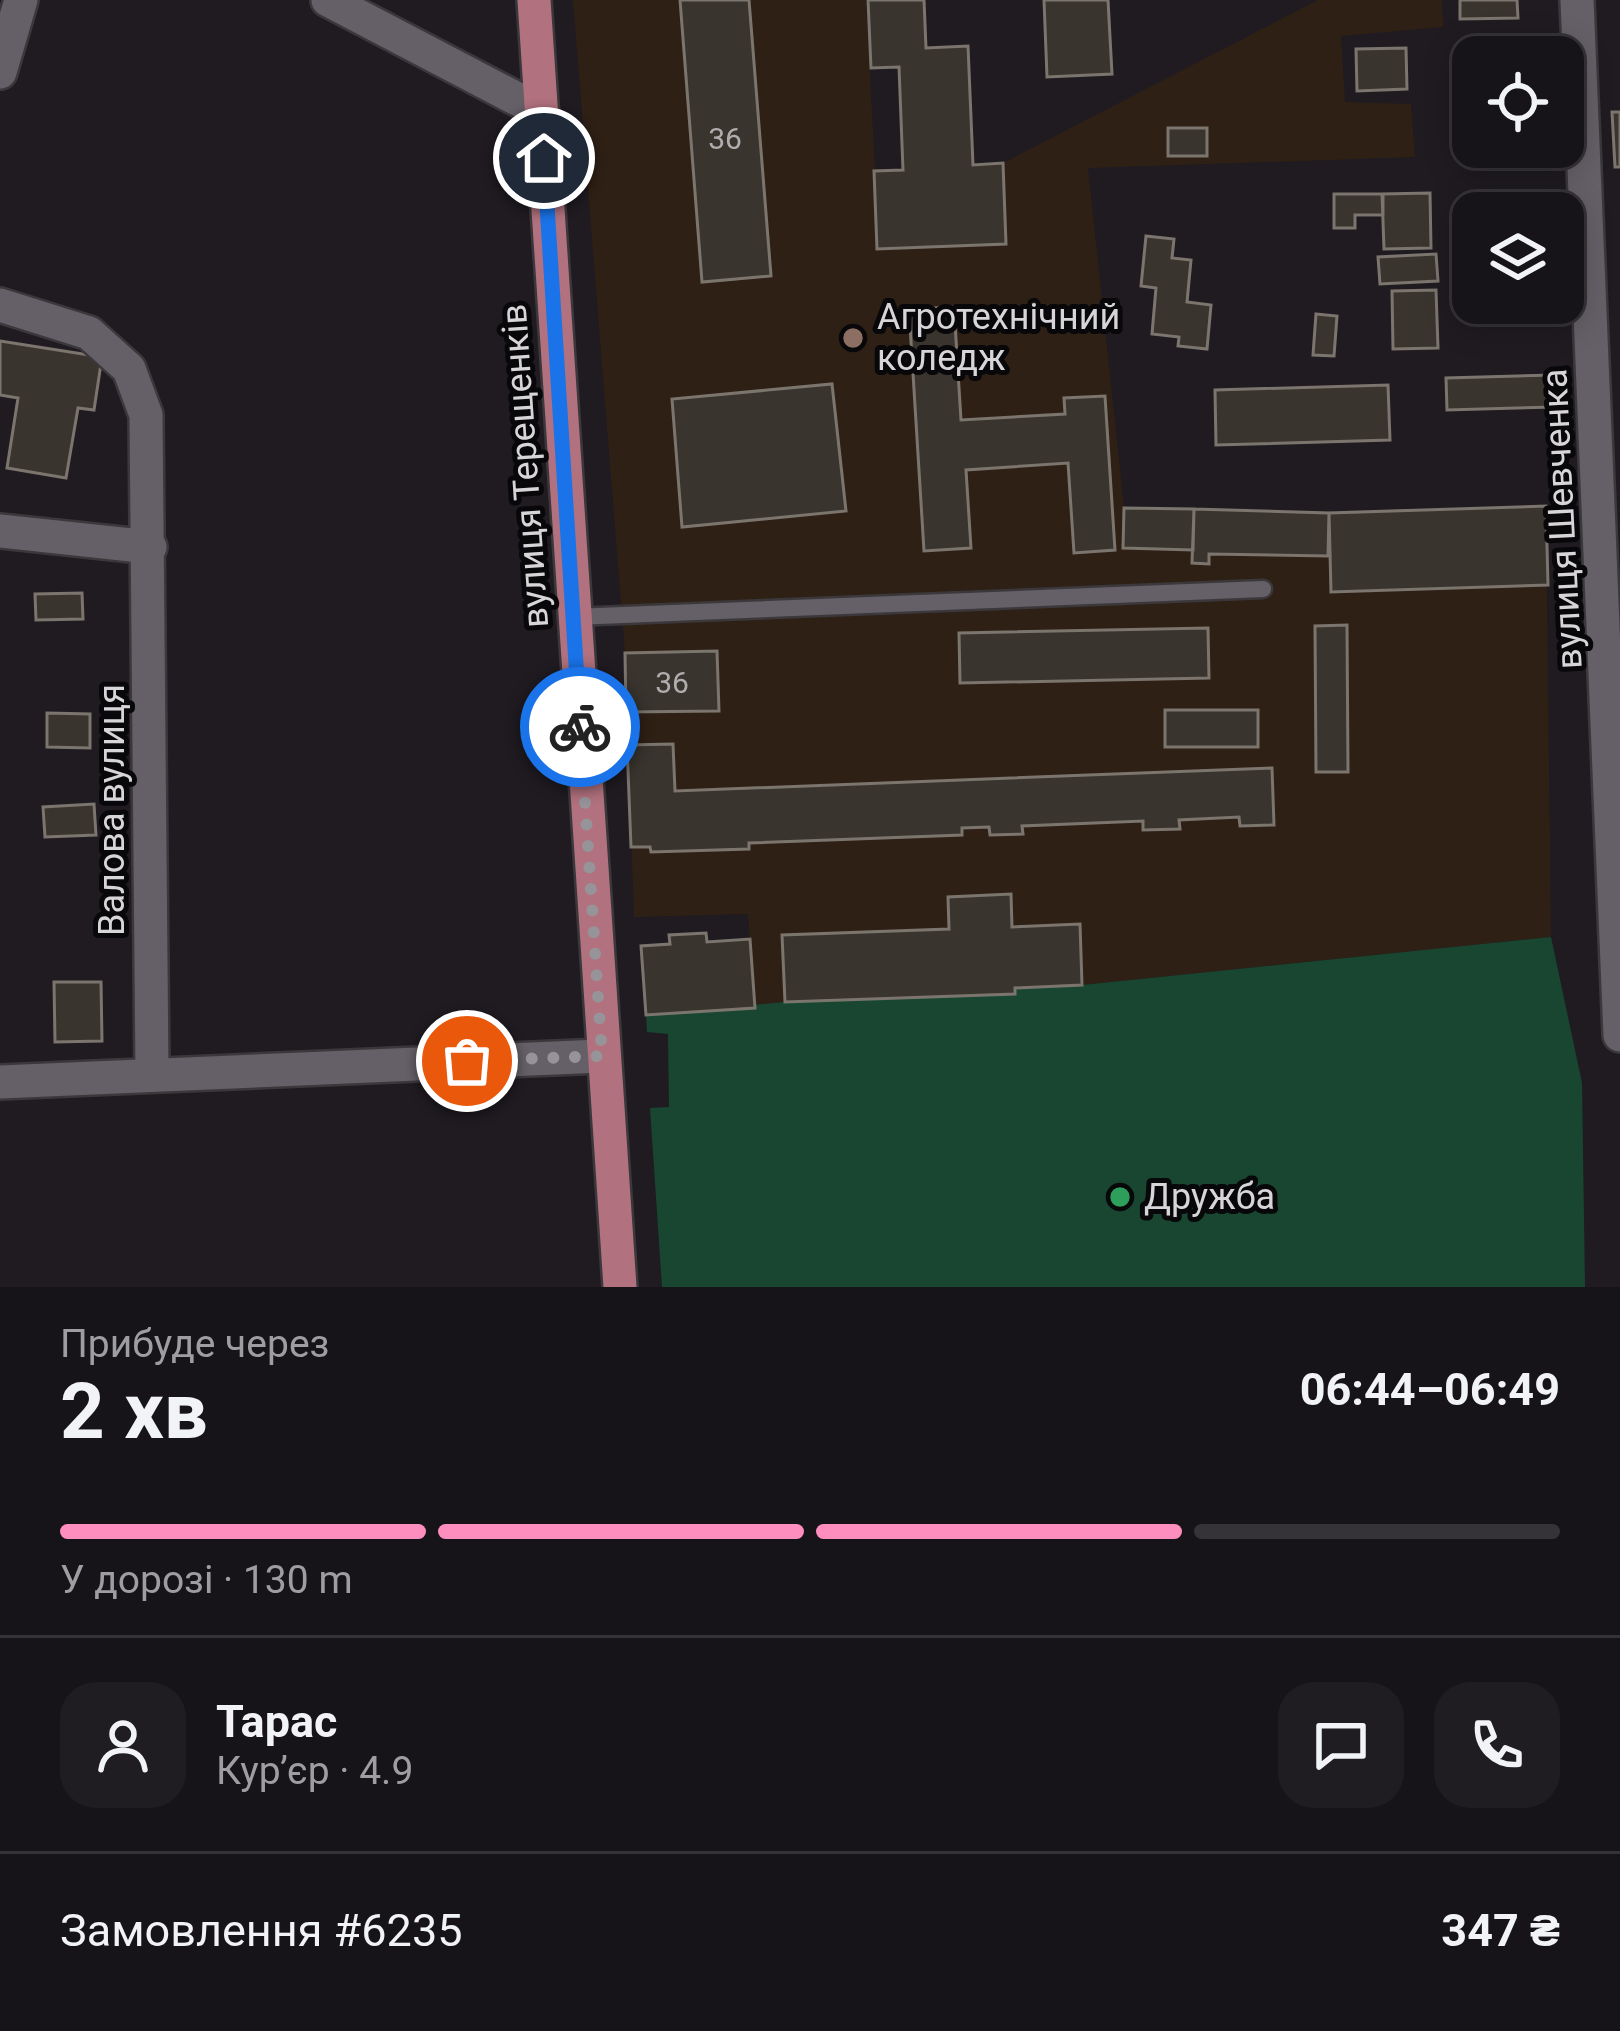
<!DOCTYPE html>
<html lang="uk">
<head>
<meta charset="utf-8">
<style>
  body { margin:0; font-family:Roboto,sans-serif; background:#201d22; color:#f1f3f6; height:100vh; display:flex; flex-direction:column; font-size:45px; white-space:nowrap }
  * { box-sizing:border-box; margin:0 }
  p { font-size:39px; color:#9e9ea2 }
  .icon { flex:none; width:66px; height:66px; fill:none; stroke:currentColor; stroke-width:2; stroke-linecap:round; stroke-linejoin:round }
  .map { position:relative; height:1287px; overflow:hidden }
  .details { display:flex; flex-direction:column; background:#171419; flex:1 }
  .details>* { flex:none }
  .fabs { position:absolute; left:1452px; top:36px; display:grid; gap:24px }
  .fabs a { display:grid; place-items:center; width:132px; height:132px; border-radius:24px; background:#171419; box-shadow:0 6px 30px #0003,0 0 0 3px #363338; font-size:60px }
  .pin { position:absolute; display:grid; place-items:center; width:102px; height:102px; color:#fff; margin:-51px; border:6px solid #fff; border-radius:50%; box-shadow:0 3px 12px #0007 }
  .courier { position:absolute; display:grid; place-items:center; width:120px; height:120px; margin:-60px; border:9px solid #1a73e8; border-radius:50%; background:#fff; color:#222; box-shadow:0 3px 15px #0007 }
  .headline em { font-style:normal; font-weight:700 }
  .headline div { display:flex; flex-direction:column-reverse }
  .headline { display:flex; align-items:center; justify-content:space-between; height:204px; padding:0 60px }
  h1 { font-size:78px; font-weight:700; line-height:90px }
  .bar { display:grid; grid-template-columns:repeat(4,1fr); gap:18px 12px; align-content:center; height:144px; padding:0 60px }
  .bar i { height:15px; border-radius:9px; background:#363338 }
  .bar .current { background:#fe8ebd }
  .bar p { grid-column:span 4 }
  .line { display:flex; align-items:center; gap:30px; padding:0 60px; border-top:3px solid #363338 }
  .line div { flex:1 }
  .round { display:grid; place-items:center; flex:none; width:126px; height:126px; border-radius:36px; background:#201d22 }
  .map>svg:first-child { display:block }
  .education { fill:#2f2015 }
  .green { fill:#184631 }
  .building { fill:#39342e; stroke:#7b756e; stroke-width:3 }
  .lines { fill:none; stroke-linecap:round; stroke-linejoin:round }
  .service-casing { stroke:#3b383c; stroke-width:21 }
  .minor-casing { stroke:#3b383c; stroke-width:38 }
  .primary-casing { stroke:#3b383c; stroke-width:38 }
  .service { stroke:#656067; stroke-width:16 }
  .minor { stroke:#656067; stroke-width:33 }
  .primary { stroke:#b1717e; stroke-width:33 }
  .done { stroke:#979499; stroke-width:12; stroke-dasharray:0 21.6 }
  .route { stroke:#1a73e8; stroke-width:15 }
  .education-dot { fill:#8d6e63; stroke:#080709; stroke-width:4.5 }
  .leisure-dot { fill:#2e9e5b; stroke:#080709; stroke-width:4.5 }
  .labels { text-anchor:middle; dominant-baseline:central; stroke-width:10; stroke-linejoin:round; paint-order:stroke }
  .number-label { font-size:30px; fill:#b0adae }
  .poi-label { font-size:36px; fill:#d8d5d9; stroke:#080709; text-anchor:start }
  .street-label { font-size:36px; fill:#d8d5d9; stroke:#080709 }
</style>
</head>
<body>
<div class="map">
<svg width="1620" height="1287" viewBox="0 0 1620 1287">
  <rect width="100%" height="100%" fill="#1f1b21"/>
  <path class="education" d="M573,0H866L875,171L1003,163L1318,0H1442L1443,27L1341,36L1345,102L1411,104L1415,157L1088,168L1124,507L1329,513L1546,506L1551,937L1082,985L1015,988V994L785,1002L755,1008L748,914L634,917L625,653Z"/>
  <path class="green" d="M1551,937L1582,1083L1585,1287H662L650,1108L669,1107L668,1034L647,1032L646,1015L785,1002L1014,994L1015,988L1082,985Z"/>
  <path class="building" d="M680,0H749L771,276L702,282Z
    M868,0H924L926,48L968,46L973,165L1003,163L1006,244L877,249L874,171L903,170L899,67L871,68Z
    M1044,0H1108L1112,74L1047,77Z
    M1460,0H1517L1518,18L1460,19Z
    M1406,48L1407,89L1357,91L1356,49Z
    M1612,112H1620V167H1615Z
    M1168,128H1207V156H1168Z
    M1430,193L1431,248L1384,249L1382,194Z
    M1334,194H1383V215H1355V228H1334Z
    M1146,236L1174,239L1172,258L1191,260L1187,302L1211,305L1207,349L1178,346L1179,337L1152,334L1156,288L1141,286Z
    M1436,254L1438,281L1380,284L1378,257Z
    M1436,290L1438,348L1393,349L1392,291Z
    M954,307L961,420L1065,414L1064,398L1105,396L1115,550L1074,553L1068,463L966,470L971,548L924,551L909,309Z
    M1316,314L1337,316L1334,356L1313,355Z
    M0,341L102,357L94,410L78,408L66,478L7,468L18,398L0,395Z
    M1553,375L1554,407L1447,410L1446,378Z
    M832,384L846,511L682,527L672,399Z
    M1388,385L1390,440L1216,445L1215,390Z
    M1546,506L1548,585L1331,592L1329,513Z
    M1124,508L1194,509L1193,550L1123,548Z
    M1194,509L1329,513L1328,556L1209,554V564L1192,563Z
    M82,593L83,619L36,620L35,594Z
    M1347,625L1348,772H1316L1315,626Z
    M1208,628L1209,678L960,683L959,633Z
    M717,651L719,711L626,712L625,653Z
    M1165,710H1258V747H1165Z
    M47,713L90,714V748L47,747Z
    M673,744L675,791L1272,768L1274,825L1240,826L1239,817L1179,820L1180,829L1143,830V821L1022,826L1023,834L990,835L989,827L962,828V835L749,843V849L651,852L650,847H631L627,745Z
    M94,804L96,835L45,837L43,807Z
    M1011,894L1012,927L1080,924L1082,985L1015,988V994L785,1002L782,935L949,929L948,897Z
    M706,933L707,942L750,939L755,1008L646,1015L641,946L670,944L669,935Z
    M54,982H101L102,1041L55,1042Z"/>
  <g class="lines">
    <defs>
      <path id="service" d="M574,617L1263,589"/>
      <path id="minor" d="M328,0L542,112
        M1577,0L1620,1035
        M0,72L21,0
        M0,305L89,333L129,369L146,415L152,1074
        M0,531L150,547
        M0,1082L601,1056"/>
      <path id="primary" d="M534,0L620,1287"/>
    </defs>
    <use href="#service" class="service-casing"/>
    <use href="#minor" class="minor-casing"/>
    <use href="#primary" class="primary-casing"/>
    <use href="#service" class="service"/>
    <use href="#minor" class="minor"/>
    <use href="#primary" class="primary"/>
  </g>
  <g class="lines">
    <path class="done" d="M467,1061L602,1056L580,727"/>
    <path class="route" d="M544,158L580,727"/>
  </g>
  <circle class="education-dot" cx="853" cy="338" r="12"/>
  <circle class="leisure-dot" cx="1120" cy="1197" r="12"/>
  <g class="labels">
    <g class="number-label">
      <text x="725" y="138">36</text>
      <text x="672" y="682">36</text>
    </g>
    <g class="poi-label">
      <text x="877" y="317">Агротехнічний<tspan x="877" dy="41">коледж</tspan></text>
      <text x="1144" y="1197">Дружба</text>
    </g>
    <g class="street-label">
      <text transform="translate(525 466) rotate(-94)">вулиця Терещенків</text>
      <text transform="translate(1562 519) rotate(-93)">вулиця Шевченка</text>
      <text transform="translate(112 810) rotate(-90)">Валова вулиця</text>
    </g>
  </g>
</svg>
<div class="fabs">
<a><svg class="icon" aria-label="locate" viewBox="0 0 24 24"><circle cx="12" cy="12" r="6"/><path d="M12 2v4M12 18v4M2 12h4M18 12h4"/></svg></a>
<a><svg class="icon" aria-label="layers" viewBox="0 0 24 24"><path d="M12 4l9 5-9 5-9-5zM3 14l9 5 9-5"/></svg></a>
</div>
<div class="pin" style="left:467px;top:1061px;background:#ea580c"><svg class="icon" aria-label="bag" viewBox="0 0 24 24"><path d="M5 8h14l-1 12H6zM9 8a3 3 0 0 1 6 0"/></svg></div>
<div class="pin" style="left:544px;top:158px;background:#1f2937"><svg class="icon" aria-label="home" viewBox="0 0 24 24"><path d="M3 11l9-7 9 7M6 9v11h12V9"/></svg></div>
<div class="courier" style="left:580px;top:727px"><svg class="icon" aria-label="bike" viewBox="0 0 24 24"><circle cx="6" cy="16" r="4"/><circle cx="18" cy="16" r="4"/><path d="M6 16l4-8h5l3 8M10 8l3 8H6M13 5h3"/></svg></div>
</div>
<section class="details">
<div class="headline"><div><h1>2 хв</h1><p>Прибуде через</p></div><em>06:44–06:49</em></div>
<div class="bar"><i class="current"></i><i class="current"></i><i class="current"></i><i></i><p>У дорозі · 130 m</p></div>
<div class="line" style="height:216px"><a class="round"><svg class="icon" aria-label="person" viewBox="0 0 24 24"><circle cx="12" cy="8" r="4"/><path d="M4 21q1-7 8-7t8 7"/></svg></a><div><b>Тарас</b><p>Кур’єр · 4.9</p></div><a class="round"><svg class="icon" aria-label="chat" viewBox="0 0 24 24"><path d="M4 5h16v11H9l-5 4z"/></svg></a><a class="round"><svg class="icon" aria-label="phone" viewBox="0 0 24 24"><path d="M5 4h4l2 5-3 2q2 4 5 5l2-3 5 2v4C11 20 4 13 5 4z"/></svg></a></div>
<div class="line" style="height:156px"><div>Замовлення #6235</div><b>347 ₴</b></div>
</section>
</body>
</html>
